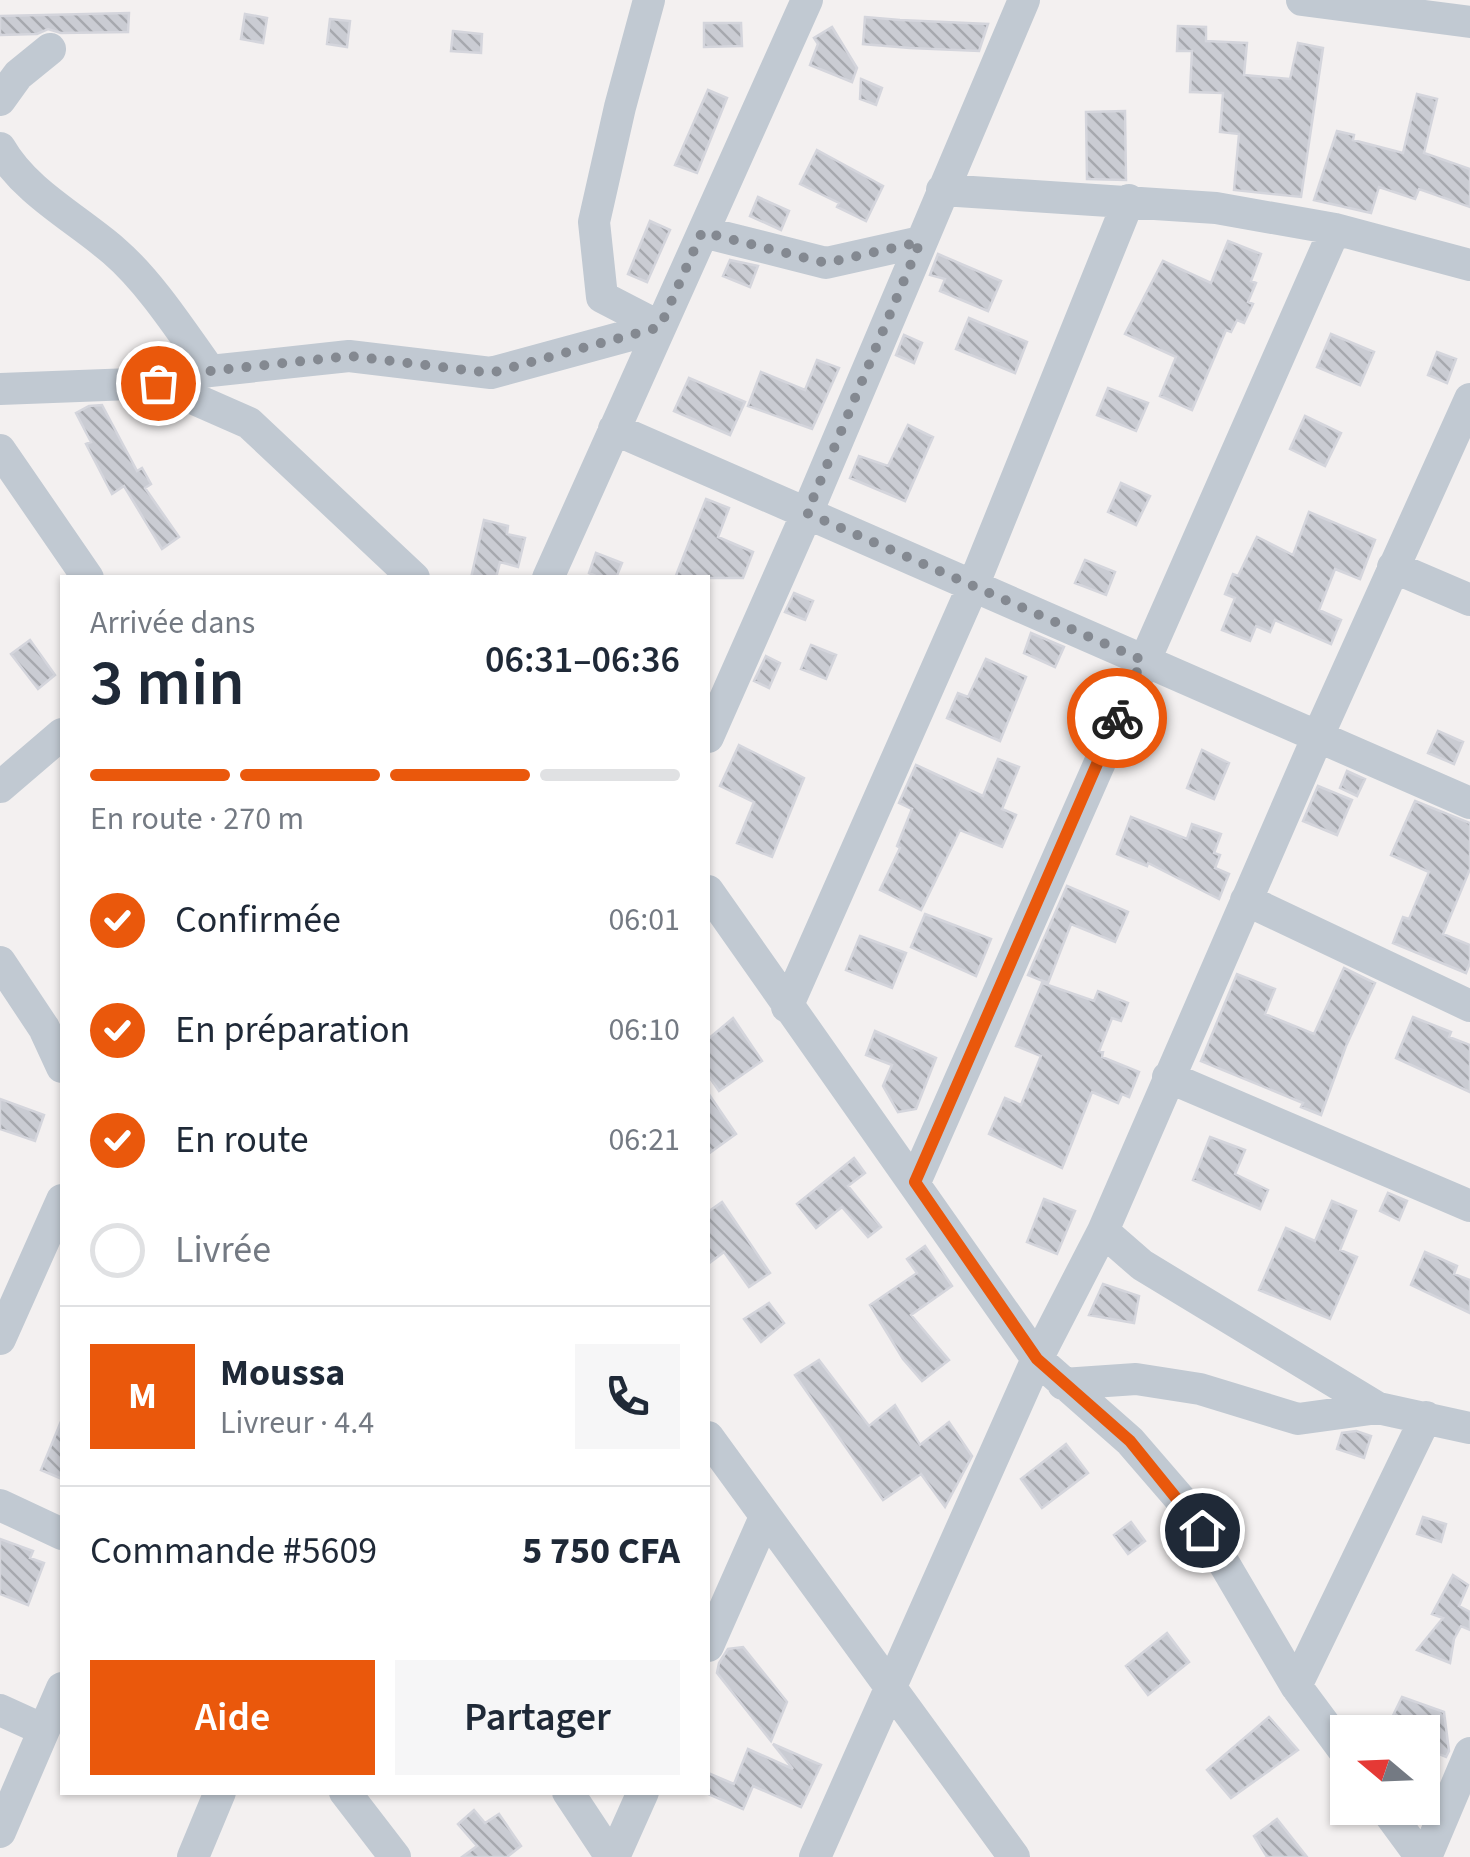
<!DOCTYPE html>
<html lang="fr">
<head>
<meta charset="utf-8">
<style>
  body { margin:0; font-family:"Source Sans 3",sans-serif; background:#f6f6f7; color:#1f2937; height:100vh; display:flex; flex-direction:column; font-size:38px; white-space:nowrap }
  * { box-sizing:border-box; margin:0 }
  p { font-size:32px; color:#747a83 }
  .icon { flex:none; width:55px; height:55px; fill:none; stroke:currentColor; stroke-width:2; stroke-linecap:round; stroke-linejoin:round }
  .map { position:relative; flex:1; overflow:hidden }
  .panel { position:absolute; left:60px; top:575px; width:650px; height:1220px; display:flex; flex-direction:column; background:#fff; border-radius:0px; box-shadow:0 2px 8px #0004 }
  .panel>* { flex:none }
  .needle { width:65px; rotate:289deg }
  .tools { position:absolute; left:1330px; top:1715px; display:grid; gap:20px }
  .tools a { display:grid; place-items:center; width:110px; height:110px; border-radius:0px; background:#fff; box-shadow:0 2px 8px #0004; font-size:50px }
  .pin { position:absolute; display:grid; place-items:center; width:85px; height:85px; color:#fff; margin:-42px; border:5px solid #fff; border-radius:50%; box-shadow:0 2px 10px #0007 }
  .courier { position:absolute; display:grid; place-items:center; width:100px; height:100px; margin:-50px; border:8px solid #ea580c; border-radius:50%; background:#fff; color:#222; box-shadow:0 2px 12px #0007 }
  .headline em { font-style:normal; font-weight:600 }
  .headline div { display:flex; flex-direction:column-reverse }
  .headline { display:flex; align-items:center; justify-content:space-between; height:170px; padding:0 30px }
  h1 { font-size:65px; font-weight:600; line-height:75px }
  .bar { display:grid; grid-template-columns:repeat(4,1fr); gap:15px 10px; align-content:center; height:120px; padding:0 30px }
  .bar i { height:12px; border-radius:8px; background:#e0e1e3 }
  .bar .selected { background:#ea580c }
  .bar p { grid-column:span 4 }
  .line { display:flex; align-items:center; gap:25px; padding:0 30px; border-top:2px solid #e0e1e3 }
  .line div { flex:1 }
  .round { display:grid; place-items:center; flex:none; width:105px; height:105px; border-radius:0px; background:#f6f6f7 }
  ol { padding:0 30px; list-style:none }
  li { display:flex; align-items:center; gap:30px; height:110px }
  li p { margin-inline-start:auto }
  li .icon { padding:10px; border-radius:50%; background:#ea580c; color:#fff; stroke-width:4 }
  li:last-child { color:#747a83 }
  li i { width:55px; height:55px; border:5px solid #e0e1e3; border-radius:50% }
  .cta { display:flex; gap:20px; margin-top:auto; padding:20px 30px }
  .cta a { flex:1; height:115px; border-radius:0px; background:#ea580c; color:#fff; font-size:40px; font-weight:600; line-height:115px; text-align:center }
  .cta a+a { background:#f6f6f7; color:#1f2937 }
  .map>svg:first-child { display:block }
  .building { fill:url(#building-back-hatch); stroke:#d4d5dc; stroke-width:2.5 }
  .lines { fill:none; stroke-linecap:round; stroke-linejoin:round }
  .minor { stroke:#c1c9d2; stroke-width:32 }
  .done { stroke:#848991; stroke-width:10; stroke-dasharray:0 18 }
  .route { stroke:#ea580c; stroke-width:12 }
</style>
</head>
<body>
<div class="map">
<svg width="1470" height="1857" viewBox="0 0 1470 1857">
  <defs>
    <pattern id="building-back-hatch" width="6" height="6" patternUnits="userSpaceOnUse" patternTransform="scale(2.5)"><rect width="6" height="6" fill="#caccd3"/><path d="M-1 5l2 2M0 0l6 6M5-1l2 2" fill="none" stroke="#a6a8ae"/></pattern>
  </defs>
  <rect width="100%" height="100%" fill="#f3f0f0"/>
  <path class="building" d="M129,13L128,32L61,33L48,29L37,34L0,35V16Z
    M245,14L267,18L263,43L241,39Z
    M865,17L900,20L988,24L979,51L910,48L863,44Z
    M330,19L350,21L347,47L327,44Z
    M704,23H741L742,46L704,47Z
    M1178,26L1206,27V41L1247,43L1244,75L1290,79L1298,43L1323,48L1301,197L1234,190L1239,134L1220,132L1223,93L1190,92L1192,51H1177Z
    M832,27L857,68L852,82L810,65L818,44L814,38Z
    M453,31L482,34L481,53L451,51Z
    M861,79L882,88L876,105L860,99Z
    M708,90L727,98L697,173L675,165Z
    M1417,94L1437,99L1424,153L1470,169V207L1419,189L1415,199L1379,187L1371,213L1314,200L1337,131L1354,135L1353,140L1403,153Z
    M1125,111L1126,180L1087,179L1086,112Z
    M817,150L883,186L866,221L837,207L839,203L800,184Z
    M758,197L789,211L781,230L750,216Z
    M650,221L670,230L647,282L628,274Z
    M1228,241L1261,254L1251,281L1256,283L1248,302L1253,304L1244,323L1237,320L1231,332L1226,330L1192,410L1160,396L1176,357L1125,334L1163,261L1211,283Z
    M938,254L1001,281L988,311L940,291L945,279L930,275Z
    M730,260L758,266L750,287L723,276Z
    M969,318L1027,342L1015,373L956,349Z
    M1331,334L1374,352L1360,385L1317,367Z
    M904,335L922,343L914,363L896,355Z
    M1437,352L1456,359L1447,383L1428,375Z
    M817,360L839,368L812,429L748,406L761,372L805,390Z
    M689,378L745,402L730,435L674,411Z
    M1108,388L1148,403L1136,431L1097,415Z
    M102,405L137,471L142,468L151,484L145,488L179,537L162,549L124,486L112,494L86,444L91,442L76,413L89,406Z
    M1305,416L1341,433L1325,466L1290,449Z
    M908,425L933,437L905,501L850,478L859,456L888,466Z
    M1121,483L1150,496L1136,525L1108,512Z
    M706,499L729,508L718,537L753,552L743,578H675Z
    M1309,512L1375,540L1360,579L1335,569L1319,610L1341,620L1331,644L1275,620L1270,632L1256,626L1250,641L1222,630L1235,598L1225,594L1233,574L1238,576L1257,537L1293,555Z
    M484,520L508,526L507,534L525,538L518,567L500,562L496,578H471Z
    M596,553L622,563L616,578H600L589,573Z
    M1085,560L1115,572L1106,595L1075,583Z
    M794,593L813,601L805,620L785,612Z
    M1031,633L1064,647L1055,667L1024,653Z
    M30,640L55,675L38,689L11,654Z
    M811,645L836,655L826,679L801,669Z
    M766,656L780,663L769,688L754,681Z
    M986,659L1026,677L1000,741L947,718L958,693L968,697Z
    M1438,731L1463,742L1454,764L1428,753Z
    M739,745L804,778L772,857L737,843L754,802L720,786Z
    M1202,750L1229,763L1214,799L1187,788Z
    M998,759L1019,767L1002,809L1016,815L1002,847L960,830L921,910L880,890L900,848L897,846L912,809L899,803L916,765L983,796Z
    M1347,771L1365,779L1357,796L1340,788Z
    M1318,786L1352,800L1337,835L1303,821Z
    M1415,801L1470,823V869L1443,934L1470,945V963L1466,973L1393,943L1403,917L1409,919L1429,872L1391,855Z
    M1131,817L1187,839L1192,824L1221,834L1214,853L1220,855L1215,868L1229,874L1219,899L1148,863L1147,866L1117,854Z
    M1067,886L1128,912L1115,942L1071,924L1048,983L1028,975Z
    M925,914L991,939L976,976L911,947Z
    M860,936L906,953L892,988L846,970Z
    M1344,968L1375,983L1346,1046L1321,1115L1301,1107L1303,1103L1201,1061L1237,974L1275,989L1265,1014L1314,1034Z
    M1042,983L1094,1001L1098,991L1128,1003L1121,1021L1112,1018L1099,1051L1103,1052L1102,1057L1139,1072L1129,1097L1122,1094L1118,1103L1092,1092L1062,1168L989,1134L1005,1098L1021,1105L1041,1056L1016,1046Z
    M1413,1017L1451,1032L1449,1037L1470,1045V1092L1396,1058Z
    M733,1018L762,1061L719,1091L708,1075V1039Z
    M875,1031L936,1058L916,1109L898,1112L883,1086L892,1065L866,1055Z
    M708,1093L736,1134L708,1154Z
    M0,1099L44,1115L35,1141L0,1129Z
    M1210,1137L1245,1150L1235,1174L1268,1190L1260,1209L1193,1180Z
    M854,1158L865,1173L848,1186L881,1227L868,1237L842,1207L816,1228L797,1204Z
    M1388,1193L1407,1201L1399,1220L1380,1211Z
    M1044,1199L1075,1211L1057,1254L1027,1242Z
    M1332,1201L1356,1211L1340,1250L1357,1257L1330,1319L1259,1290L1286,1228L1315,1241Z
    M722,1202L770,1273L749,1287L724,1252L708,1264V1212Z
    M925,1246L952,1286L911,1315L949,1360L922,1381L903,1359L870,1305L917,1273L907,1259Z
    M1425,1252L1457,1266L1454,1274L1470,1280V1313L1411,1285Z
    M1103,1284L1139,1296L1134,1323L1089,1315Z
    M769,1303L784,1323L761,1342L744,1319Z
    M819,1360L869,1426L895,1405L920,1445L949,1422L972,1456L945,1507L921,1474L883,1500L795,1375Z
    M62,1419V1479L41,1470Z
    M1356,1431L1371,1436L1364,1458L1337,1449L1342,1433Z
    M1066,1444L1088,1473L1042,1508L1021,1479Z
    M1423,1517L1446,1524L1441,1542L1417,1534Z
    M1131,1522L1145,1541L1128,1554L1114,1535Z
    M0,1539L33,1551L30,1558L44,1563L28,1605L0,1594Z
    M1453,1575L1468,1585L1459,1606L1470,1612V1630L1461,1626L1454,1639L1450,1663L1417,1650L1443,1618L1432,1614Z
    M1167,1633L1189,1662L1148,1695L1126,1666Z
    M743,1647L787,1702L771,1741L717,1673L719,1663L728,1649Z
    M1402,1697L1444,1712L1449,1751L1446,1757L1422,1747V1732H1385Z
    M1269,1717L1298,1750L1231,1798L1207,1770Z
    M773,1744L821,1765L801,1807L753,1786L743,1809L708,1794V1773L734,1784L748,1749L793,1769Z
    M474,1810L485,1823L499,1814L521,1846L507,1857H462L477,1846L458,1824Z
    M1277,1819L1307,1857H1267L1254,1836Z"/>
  <g class="lines">
    <path class="minor" d="M649,0L620,107L594,222L602,297L660,327
      M1302,0L1470,22
      M0,100L18,75L50,49
      M0,148C25,192 76,218 114,251C150,282 182,332 210,371
      M942,190L1216,208L1335,229L1470,265
      M703,232L826,263L920,242
      M158,383L210,371L349,356L491,373L660,327
      M0,389L158,383L249,423L414,578
      M614,429L1470,803
      M0,450L88,578
      M1393,567L1470,600
      M548,578L807,0
      M708,737L807,513L1024,0
      M0,787L62,734
      M708,891L1037,1359L1130,1441L1181,1500L1222,1560L1296,1686L1348,1756
      M1246,900L1470,1006
      M0,962L44,1028L62,1067
      M787,1007L973,586L1129,200
      M1168,1077L1470,1206
      M915,1182L1335,229
      M1103,1231L1142,1265L1378,1408L1470,1428
      M0,1339L62,1200
      M1063,1384L1136,1379L1200,1389L1298,1419L1378,1408
      M708,1437L1014,1857
      M0,1505L62,1534
      M708,1646L765,1517
      M1296,1686L1426,1417
      M0,1710L44,1730
      M345,1792L395,1857
      M568,1792L611,1857
      M1385,1808L1421,1857
      M0,1832L62,1688
      M193,1857L220,1792
      M614,1857L643,1792
      M815,1857L1037,1359L1103,1231L1318,736L1470,399
      M1426,1857L1470,1753"/>
  </g>
  <g class="lines">
    <path class="done" d="M158,383L210,371L350,356L491,373L660,327L702,232L826,263L920,242L807,513L1142,660L1117,718"/>
    <path class="route" d="M1117,718L915,1182L1037,1359L1130,1441L1202,1530"/>
  </g>
</svg>
<div class="tools">
<a><svg class="needle" viewBox="-14 -14 28 28"><path d="M0-13l5 13h-10z" fill="#e53935"/><path d="M0 13l5-13h-10z" fill="#747a83"/></svg></a>
</div>
<div class="pin" style="left:158px;top:383px;background:#ea580c"><svg class="icon" aria-label="bag" viewBox="0 0 24 24"><path d="M5 8h14l-1 12H6zM9 8a3 3 0 0 1 6 0"/></svg></div>
<div class="pin" style="left:1202px;top:1530px;background:#1f2937"><svg class="icon" aria-label="home" viewBox="0 0 24 24"><path d="M3 11l9-7 9 7M6 9v11h12V9"/></svg></div>
<div class="courier" style="left:1117px;top:718px"><svg class="icon" aria-label="bike" viewBox="0 0 24 24"><circle cx="6" cy="16" r="4"/><circle cx="18" cy="16" r="4"/><path d="M6 16l4-8h5l3 8M10 8l3 8H6M13 5h3"/></svg></div>
<section class="panel">
<div class="headline"><div><h1>3 min</h1><p>Arrivée dans</p></div><em>06:31–06:36</em></div>
<div class="bar"><i class="selected"></i><i class="selected"></i><i class="selected"></i><i></i><p>En route · 270 m</p></div>
<ol>
<li><svg class="icon" aria-label="check" viewBox="0 0 24 24"><path d="M5 12l5 5 9-10"/></svg>Confirmée<p>06:01</p></li>
<li><svg class="icon" aria-label="check" viewBox="0 0 24 24"><path d="M5 12l5 5 9-10"/></svg>En préparation<p>06:10</p></li>
<li><svg class="icon" aria-label="check" viewBox="0 0 24 24"><path d="M5 12l5 5 9-10"/></svg>En route<p>06:21</p></li>
<li><i></i>Livrée</li>
</ol>
<div class="line" style="height:180px"><b class="round" style="background:#ea580c;color:#fff">M</b><div><b>Moussa</b><p>Livreur · 4.4</p></div><a class="round"><svg class="icon" aria-label="phone" viewBox="0 0 24 24"><path d="M5 4h4l2 5-3 2q2 4 5 5l2-3 5 2v4C11 20 4 13 5 4z"/></svg></a></div>
<div class="line" style="height:130px"><div>Commande #5609</div><b>5 750 CFA</b></div>
<div class="cta"><a>Aide</a><a>Partager</a></div>
</section>
</div>
</body>
</html>
